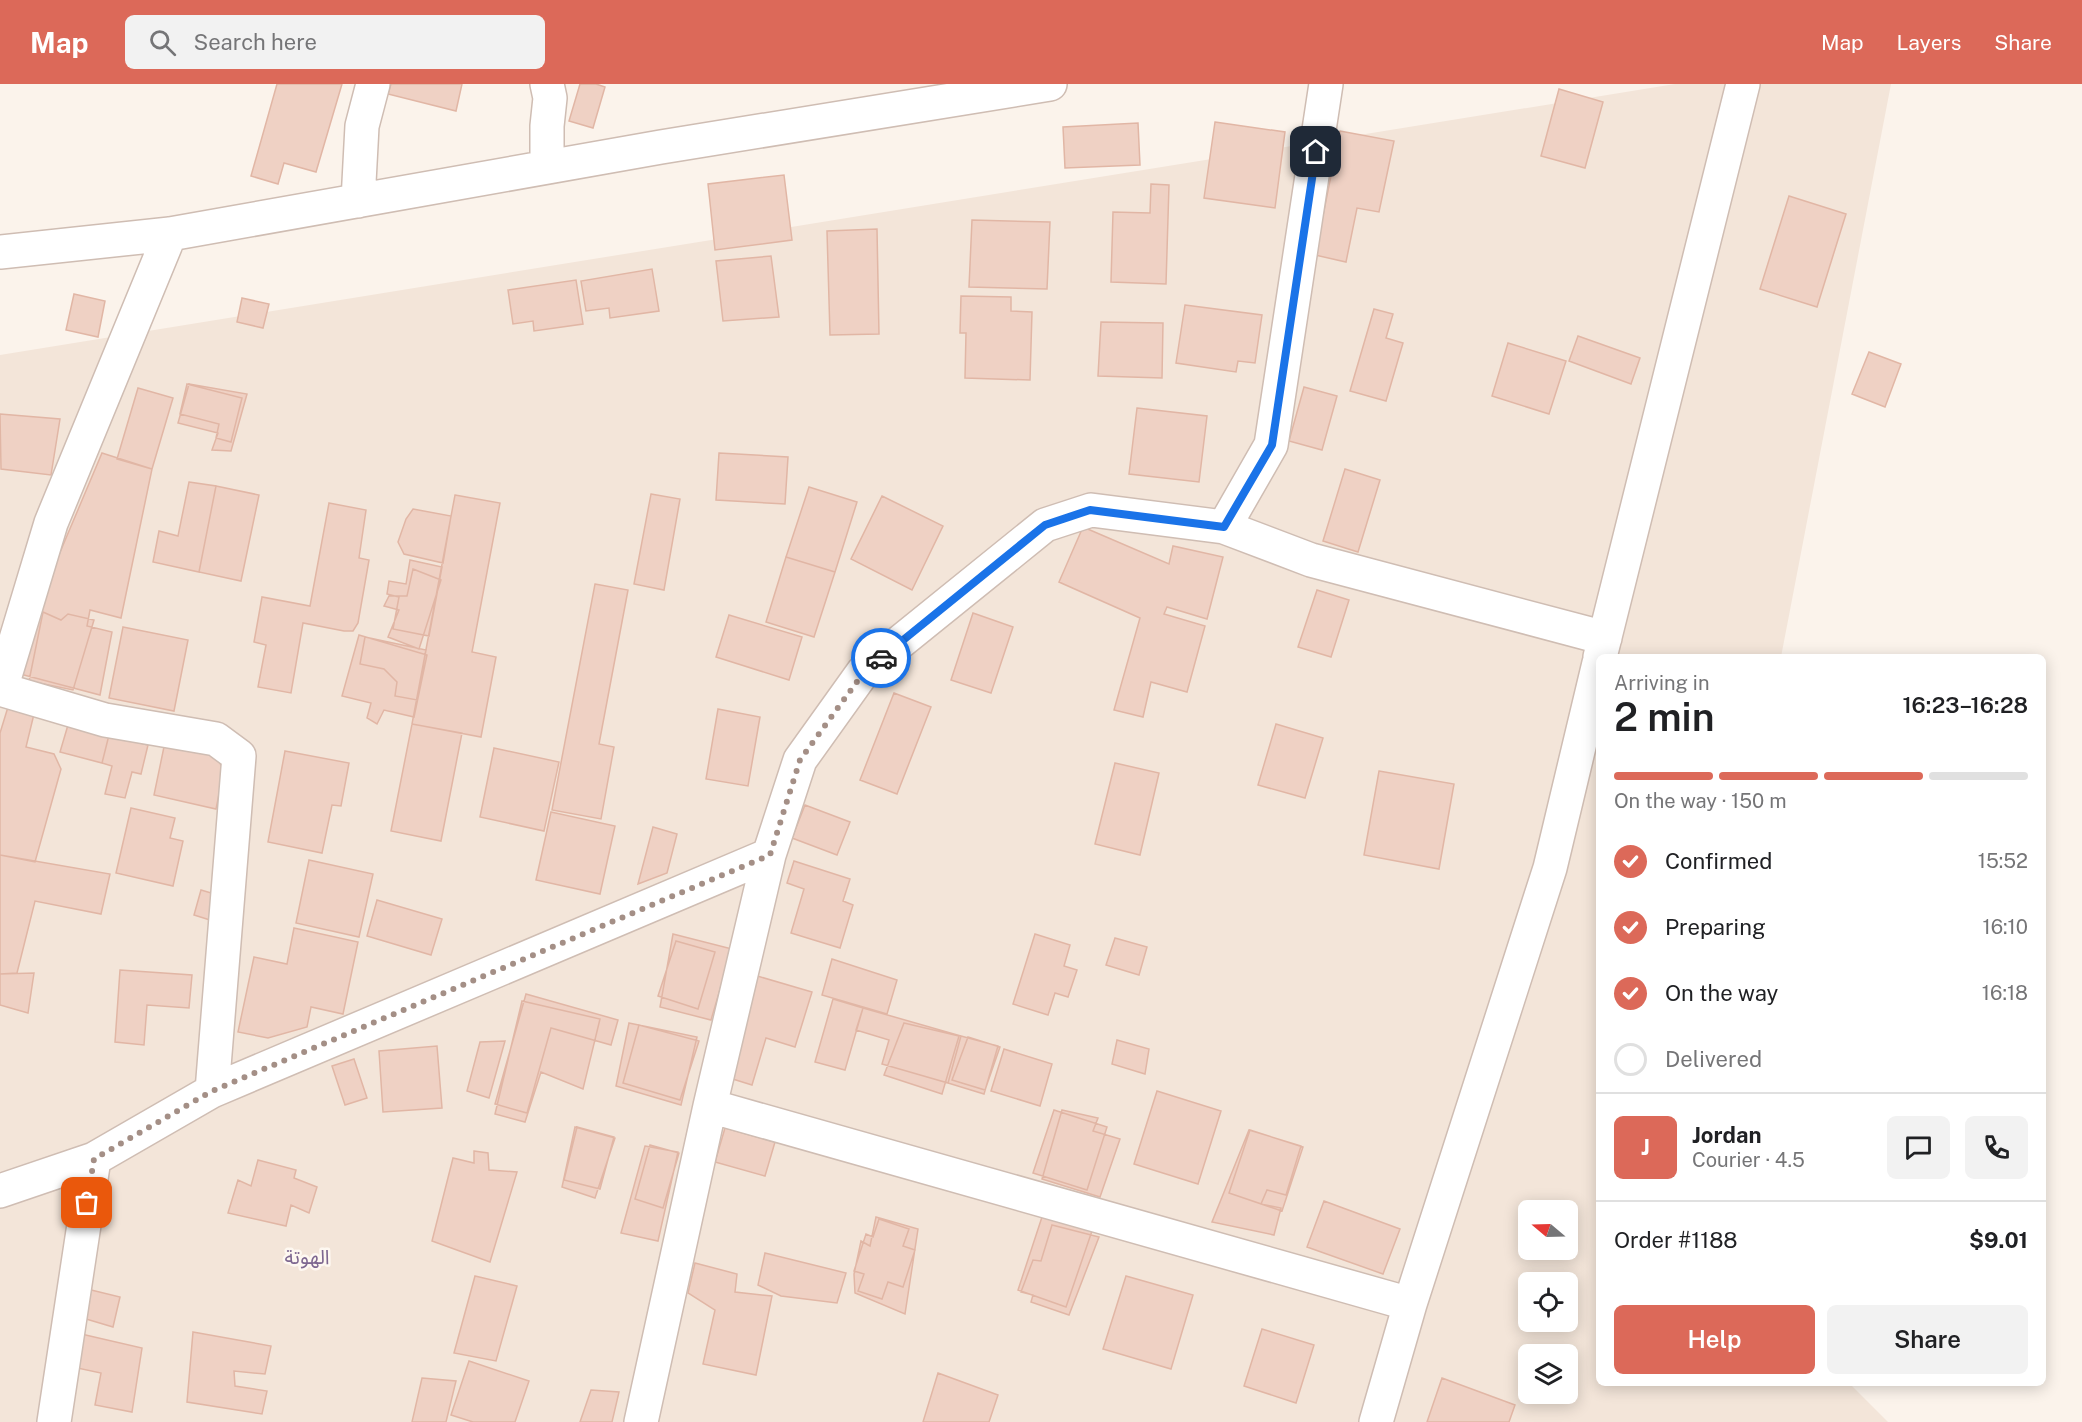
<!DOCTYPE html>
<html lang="en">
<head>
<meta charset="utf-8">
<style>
  body { margin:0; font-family:"Public Sans","Noto Sans Arabic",sans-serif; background:#f2f2f2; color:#202124; height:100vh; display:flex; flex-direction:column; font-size:22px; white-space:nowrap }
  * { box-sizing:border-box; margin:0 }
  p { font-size:20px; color:#757577 }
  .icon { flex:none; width:33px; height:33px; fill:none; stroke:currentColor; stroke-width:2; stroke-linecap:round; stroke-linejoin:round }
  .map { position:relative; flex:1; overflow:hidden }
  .drawer { position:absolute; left:1596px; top:570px; width:450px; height:732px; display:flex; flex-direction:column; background:#fff; border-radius:9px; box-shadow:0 3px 15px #0003 }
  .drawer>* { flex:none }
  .needle { width:39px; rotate:289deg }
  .controls { position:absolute; left:1518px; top:1116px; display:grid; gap:12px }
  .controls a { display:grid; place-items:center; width:60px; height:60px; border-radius:9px; background:#fff; box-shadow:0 3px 15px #0003; font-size:30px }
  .pin { position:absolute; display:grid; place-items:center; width:51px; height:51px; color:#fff; margin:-26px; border-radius:12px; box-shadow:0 3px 9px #0006 }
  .courier { position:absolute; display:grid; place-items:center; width:60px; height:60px; margin:-30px; border:4px solid #1a73e8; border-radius:50%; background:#fff; color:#222; box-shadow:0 2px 8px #0007 }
  .head em { font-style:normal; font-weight:600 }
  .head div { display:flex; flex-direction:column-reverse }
  .head { display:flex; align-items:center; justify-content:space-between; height:102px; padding:0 18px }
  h1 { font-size:39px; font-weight:600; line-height:45px }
  .bar { display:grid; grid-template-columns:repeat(4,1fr); gap:9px 6px; align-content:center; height:72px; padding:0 18px }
  .bar i { height:8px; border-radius:4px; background:#e0e0e0 }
  .bar .selected { background:#dc6959 }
  .bar p { grid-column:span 4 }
  .line { display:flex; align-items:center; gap:15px; padding:0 18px; border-top:2px solid #e0e0e0 }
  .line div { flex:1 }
  .round { display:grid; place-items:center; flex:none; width:63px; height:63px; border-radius:9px; background:#f2f2f2 }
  ol { padding:0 18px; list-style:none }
  li { display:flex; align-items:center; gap:18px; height:66px }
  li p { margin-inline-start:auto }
  li .icon { padding:6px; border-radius:50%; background:#dc6959; color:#fff; stroke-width:4 }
  li:last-child { color:#757577 }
  li i { width:33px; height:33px; border:3px solid #e0e0e0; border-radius:50% }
  .primary-button { display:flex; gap:12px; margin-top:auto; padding:12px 18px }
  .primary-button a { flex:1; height:69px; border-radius:9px; background:#dc6959; color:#fff; font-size:24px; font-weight:600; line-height:69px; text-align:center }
  .primary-button a+a { background:#f2f2f2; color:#202124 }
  header { display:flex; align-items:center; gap:36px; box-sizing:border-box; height:84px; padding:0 30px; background:#dc6959; color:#fff }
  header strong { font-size:28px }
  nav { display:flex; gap:33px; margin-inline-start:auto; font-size:21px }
  .search { width:420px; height:54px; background:#f2f2f2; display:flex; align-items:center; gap:15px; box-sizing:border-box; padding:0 21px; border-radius:9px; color:#757577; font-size:22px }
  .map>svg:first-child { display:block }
  .residential { fill:#f3e5d9; fill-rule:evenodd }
  .building { fill:#efd1c4; stroke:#e1b6a5; stroke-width:1.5 }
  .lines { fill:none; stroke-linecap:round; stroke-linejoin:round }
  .minor-casing { stroke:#cfbdb3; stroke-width:36 }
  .minor { stroke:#fff; stroke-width:33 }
  .done { stroke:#a48f86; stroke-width:6; stroke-dasharray:0 10.8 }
  .route { stroke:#1a73e8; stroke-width:8 }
  .labels { text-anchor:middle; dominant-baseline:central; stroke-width:5; stroke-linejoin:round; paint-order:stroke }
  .quarter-label { font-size:20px; fill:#7e6790; stroke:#fef8f1 }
</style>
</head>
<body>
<header>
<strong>Map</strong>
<div class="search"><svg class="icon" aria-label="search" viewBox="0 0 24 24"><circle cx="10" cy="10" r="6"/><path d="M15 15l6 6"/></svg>Search here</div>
<nav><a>Map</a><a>Layers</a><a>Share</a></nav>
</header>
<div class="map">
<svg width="2082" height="1338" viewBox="0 0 2082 1338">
  <rect width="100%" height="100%" fill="#fbf3eb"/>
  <path class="residential" d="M1675,0H1891L1781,573H1599V1299H1849L1888,1338H0V271ZM1528,1126H1568V1166H1528ZM1528,1198H1568V1238H1528ZM1528,1270H1568V1310H1528Z"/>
  <path class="building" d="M277,0H342L316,88L284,79L278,100L251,92Z
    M391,0H462L456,27L388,10Z
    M580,0H596L605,3L593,44L569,37Z
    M1559,5L1603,18L1585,84L1541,72Z
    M1215,38L1285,48L1275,124L1204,114Z
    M1138,39L1140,81L1065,84L1063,43Z
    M1340,47L1394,57L1379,128L1357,124L1346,178L1315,171Z
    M784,91L792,156L715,166L708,100Z
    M1151,100L1169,101L1166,200L1111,198L1113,128L1150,129Z
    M1789,112L1846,130L1817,223L1760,205Z
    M972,136L1050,138L1047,205L969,203Z
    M877,145L879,250L830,251L827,147Z
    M771,172L779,233L723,237L716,177Z
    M652,185L659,227L610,234L609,224L586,227L581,197Z
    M576,196L583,240L534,247L533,237L513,240L508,206Z
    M74,210L105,217L98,253L66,246Z
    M961,212L1011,213V227L1032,228L1030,296L965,294L966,249H960Z
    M242,214L269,220L263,244L237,238Z
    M1185,221L1262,231L1255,279L1238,277L1236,288L1176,279Z
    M1374,225L1393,230L1386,254L1403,259L1386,317L1350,307Z
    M1101,238L1163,239L1162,294L1098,292Z
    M1578,252L1640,274L1631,300L1569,277Z
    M1508,259L1566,277L1549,330L1492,312Z
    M1869,268L1901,280L1885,323L1852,310Z
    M187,300L242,314L231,358L216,354L219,340L180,330Z
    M189,300L247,310L231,367L212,366L218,349L178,339Z
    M1304,303L1337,312L1322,366L1289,357Z
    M138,304L173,314L152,385L117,375Z
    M1137,324L1207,332L1199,398L1129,390Z
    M0,330L60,335L51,391L1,385Z
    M102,369L152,385L121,534L90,526L87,542L112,548L100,611L20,590L36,525Z
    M719,369L788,373L785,420L716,416Z
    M1345,385L1380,396L1358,468L1323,457Z
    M189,398L216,402L199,488L153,478L159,447L178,452Z
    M216,402L259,411L241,497L199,488Z
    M809,403L857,418L835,488L786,473Z
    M651,410L680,415L664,506L634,500Z
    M455,411L500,419L472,568L496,573L481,653L412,640Z
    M882,412L943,442L912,506L851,475Z
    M329,419L366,426L359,474L369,476L358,539L353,547H344L303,539L291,609L258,603L266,561L254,558L262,513L310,522Z
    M413,425L451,432L443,479L404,470L398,458L406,435Z
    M1083,443L1169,480L1173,462L1223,473L1207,535L1167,523L1164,530L1205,542L1187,608L1151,598L1143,633L1114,626L1140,534L1059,498Z
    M786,473L835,488L814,553L766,538Z
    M410,476L442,483L429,552L393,545L399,513L387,510L389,497L406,500Z
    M413,485L441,496L419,565L388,553L399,526L384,522L389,512H407Z
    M595,500L628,506L599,660L614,663L601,735L552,726Z
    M1317,506L1349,516L1331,573L1298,563Z
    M43,528L61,536L68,530L94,536L73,606L29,597Z
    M973,529L1013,543L991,609L951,596Z
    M729,531L802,553L789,596L716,573Z
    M123,543L188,556L174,627L109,614Z
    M359,551L427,571L414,633L384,626L377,640L367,634L371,619L342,612Z
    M365,553L426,566L417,616L395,612L397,598L384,585L360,580Z
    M894,609L931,623L897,710L860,696Z
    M8,623L34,630L26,663L54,670L61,685L35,778L0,771V649Z
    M718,625L760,633L748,702L706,695Z
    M412,640L462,649L441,757L391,747Z
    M1276,640L1323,654L1305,714L1258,701Z
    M68,641L109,651L102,679L60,668Z
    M109,651L148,661L141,690L132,688L125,714L105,710L112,682L102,679Z
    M165,658L215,671L224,686L216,725L154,711Z
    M494,664L559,678L544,747L480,733Z
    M285,667L349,679L341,722L332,721L322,769L268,758Z
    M1115,679L1159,689L1140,771L1095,760Z
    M1379,687L1454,700L1439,785L1364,771Z
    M805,721L850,738L837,771L792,754Z
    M131,724L175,734L170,754L183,757L173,802L116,789Z
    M551,728L615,742L600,810L536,796Z
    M653,743L677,750L667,789L638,800Z
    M0,771L110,790L101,830L35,817L17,889L0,890Z
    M309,776L373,790L359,853L296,839Z
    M794,777L850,795L843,817L853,821L840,864L791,849L804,805L787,799Z
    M201,806L218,811L210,836L194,831Z
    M377,816L442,835L431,871L367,852Z
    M294,844L358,858L343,930L311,923L307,943L268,954L238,948L254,873L287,880Z
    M673,850L732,865L711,936L660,923Z
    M1035,850L1070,861L1064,882L1077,886L1068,913L1055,909L1048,931L1013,920Z
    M1115,854L1147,863L1139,891L1106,881Z
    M676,857L715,868L698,925L658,912Z
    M832,875L897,896L887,930L822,911Z
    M120,886L192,891L189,924L147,921L144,961L115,958Z
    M34,889L28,929L0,921V890Z
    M754,891L812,908L795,963L766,954L752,1001L723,992Z
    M526,910L618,936L611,961L551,944L527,1029L495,1020Z
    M833,915L863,924L845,986L815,978Z
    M522,917L600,935L583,1005L541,988L525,1038L495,1030Z
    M863,924L961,952L948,999L882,980L889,956L856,946Z
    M629,939L697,953L681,1021L616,1002Z
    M904,939L959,952L942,1010L884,991Z
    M639,941L699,957L680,1016L623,999Z
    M961,952L998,962L984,1010L948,999Z
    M968,953L1000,963L985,1006L952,996Z
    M1117,956L1149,965L1145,990L1112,980Z
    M505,957L489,1014L467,1007L480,958Z
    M437,962L442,1024L383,1028L379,967Z
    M1004,965L1052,980L1040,1022L991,1007Z
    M354,975L367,1014L345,1021L332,982Z
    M1157,1007L1221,1027L1198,1100L1134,1080Z
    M1054,1026L1107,1043L1087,1106L1033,1089Z
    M1062,1026L1098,1034L1093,1047L1120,1055L1100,1113L1042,1095Z
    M575,1043L615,1054L595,1114L562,1103Z
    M577,1043L614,1053L600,1105L564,1096Z
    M725,1044L775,1058L765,1092L715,1078Z
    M1249,1046L1301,1062L1286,1111L1267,1106L1261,1120L1281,1124L1274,1151L1212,1138Z
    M1250,1046L1303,1063L1282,1127L1229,1109Z
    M650,1061L679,1069L663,1124L635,1115Z
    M645,1062L678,1068L658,1157L621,1149Z
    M474,1067L488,1069L489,1086L517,1088L490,1178L432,1157L453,1074L474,1079Z
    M258,1076L296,1086L294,1094L317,1103L309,1129L291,1121L286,1142L228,1129L238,1096L251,1102Z
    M1324,1117L1400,1145L1383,1190L1307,1163Z
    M1043,1130L1092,1147L1066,1223L1018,1206Z
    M876,1133L918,1145L905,1230L855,1209L854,1190L861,1157L870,1162Z
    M879,1135L909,1145L903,1162L915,1166L903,1203L888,1198L882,1215L858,1207L864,1190L854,1187L866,1150L873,1153Z
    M1052,1141L1099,1153L1069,1231L1031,1218L1033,1211L1021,1208L1033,1176L1041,1177Z
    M765,1169L846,1189L837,1219L781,1212L758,1201Z
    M695,1179L737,1190L735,1208L772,1212L756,1291L703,1280L715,1226L688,1209Z
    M475,1192L517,1202L496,1277L454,1269Z
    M1126,1192L1193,1211L1171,1285L1103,1265Z
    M83,1204L120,1213L113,1243L76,1232Z
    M1262,1245L1314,1261L1296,1319L1244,1302Z
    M193,1248L271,1262L265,1290L234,1287L235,1302L267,1307L262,1330L187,1318Z
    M77,1249L142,1264L132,1328L95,1321L101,1289L68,1282Z
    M469,1277L529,1297L515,1338H473L451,1331Z
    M938,1289L998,1311L989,1338H923Z
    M422,1294L456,1297L446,1338H412Z
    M1442,1294L1515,1321L1509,1338H1427Z
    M591,1306L619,1308L612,1338H580Z"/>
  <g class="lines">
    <defs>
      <path id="minor" d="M547,0L550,14L547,42V83
        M358,117L362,42L373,0
        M0,168L170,150L661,63L1050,0
        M1224,443L1271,361L1326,0
        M1600,573L1743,0
        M0,605L105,636L216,655L239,672L212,1007
        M1,605L51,439L170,150
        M710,1022L1410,1220
        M0,1107L94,1075L212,1007L769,771
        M54,1338L94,1075
        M641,1338L710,1022L769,771L800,676L863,588L1045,441L1091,426L1224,443L1311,476L1605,554
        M1376,1338L1410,1220L1550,784L1599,579"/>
    </defs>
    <use href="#minor" class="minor-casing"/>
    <use href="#minor" class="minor"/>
  </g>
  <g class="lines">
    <path class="done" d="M87,1119L94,1075L212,1007L770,771L800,676L864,588L881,574"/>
    <path class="route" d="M881,574L1045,441L1090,426L1224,443L1272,361L1316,68"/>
  </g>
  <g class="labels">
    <g class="quarter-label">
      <text x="307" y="1173">الهوتة</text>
    </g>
  </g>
</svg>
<div class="controls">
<a><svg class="needle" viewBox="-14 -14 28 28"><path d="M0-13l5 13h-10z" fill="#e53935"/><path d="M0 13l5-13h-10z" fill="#757577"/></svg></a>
<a><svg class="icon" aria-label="locate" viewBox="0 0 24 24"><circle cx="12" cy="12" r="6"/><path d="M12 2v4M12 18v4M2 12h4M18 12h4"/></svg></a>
<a><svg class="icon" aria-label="layers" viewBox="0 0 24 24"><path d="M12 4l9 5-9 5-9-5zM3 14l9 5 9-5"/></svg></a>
</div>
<div class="pin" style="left:87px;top:1119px;background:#ea580c"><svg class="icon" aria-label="bag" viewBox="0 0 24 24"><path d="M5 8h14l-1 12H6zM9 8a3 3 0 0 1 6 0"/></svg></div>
<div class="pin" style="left:1316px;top:68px;background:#1f2937"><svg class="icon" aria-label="home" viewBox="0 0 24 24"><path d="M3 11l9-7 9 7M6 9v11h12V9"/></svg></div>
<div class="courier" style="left:881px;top:574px"><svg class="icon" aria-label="car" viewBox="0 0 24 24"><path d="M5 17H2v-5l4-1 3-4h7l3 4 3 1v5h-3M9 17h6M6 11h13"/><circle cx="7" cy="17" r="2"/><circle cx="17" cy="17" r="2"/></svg></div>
<section class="drawer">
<div class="head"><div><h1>2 min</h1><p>Arriving in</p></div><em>16:23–16:28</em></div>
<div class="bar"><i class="selected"></i><i class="selected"></i><i class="selected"></i><i></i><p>On the way · 150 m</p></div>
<ol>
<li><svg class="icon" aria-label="check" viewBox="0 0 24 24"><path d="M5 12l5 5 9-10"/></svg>Confirmed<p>15:52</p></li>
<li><svg class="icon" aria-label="check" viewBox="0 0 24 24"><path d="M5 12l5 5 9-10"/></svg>Preparing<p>16:10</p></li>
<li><svg class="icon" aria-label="check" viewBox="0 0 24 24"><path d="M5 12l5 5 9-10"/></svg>On the way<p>16:18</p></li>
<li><i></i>Delivered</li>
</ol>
<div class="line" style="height:108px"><b class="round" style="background:#dc6959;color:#fff">J</b><div><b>Jordan</b><p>Courier · 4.5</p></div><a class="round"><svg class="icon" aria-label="chat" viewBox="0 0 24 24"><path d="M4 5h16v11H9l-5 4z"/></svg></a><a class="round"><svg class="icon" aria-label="phone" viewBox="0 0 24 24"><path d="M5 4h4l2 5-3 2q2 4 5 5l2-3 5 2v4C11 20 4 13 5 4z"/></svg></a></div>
<div class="line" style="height:78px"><div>Order #1188</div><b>$9.01</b></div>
<div class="primary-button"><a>Help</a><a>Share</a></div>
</section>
</div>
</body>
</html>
